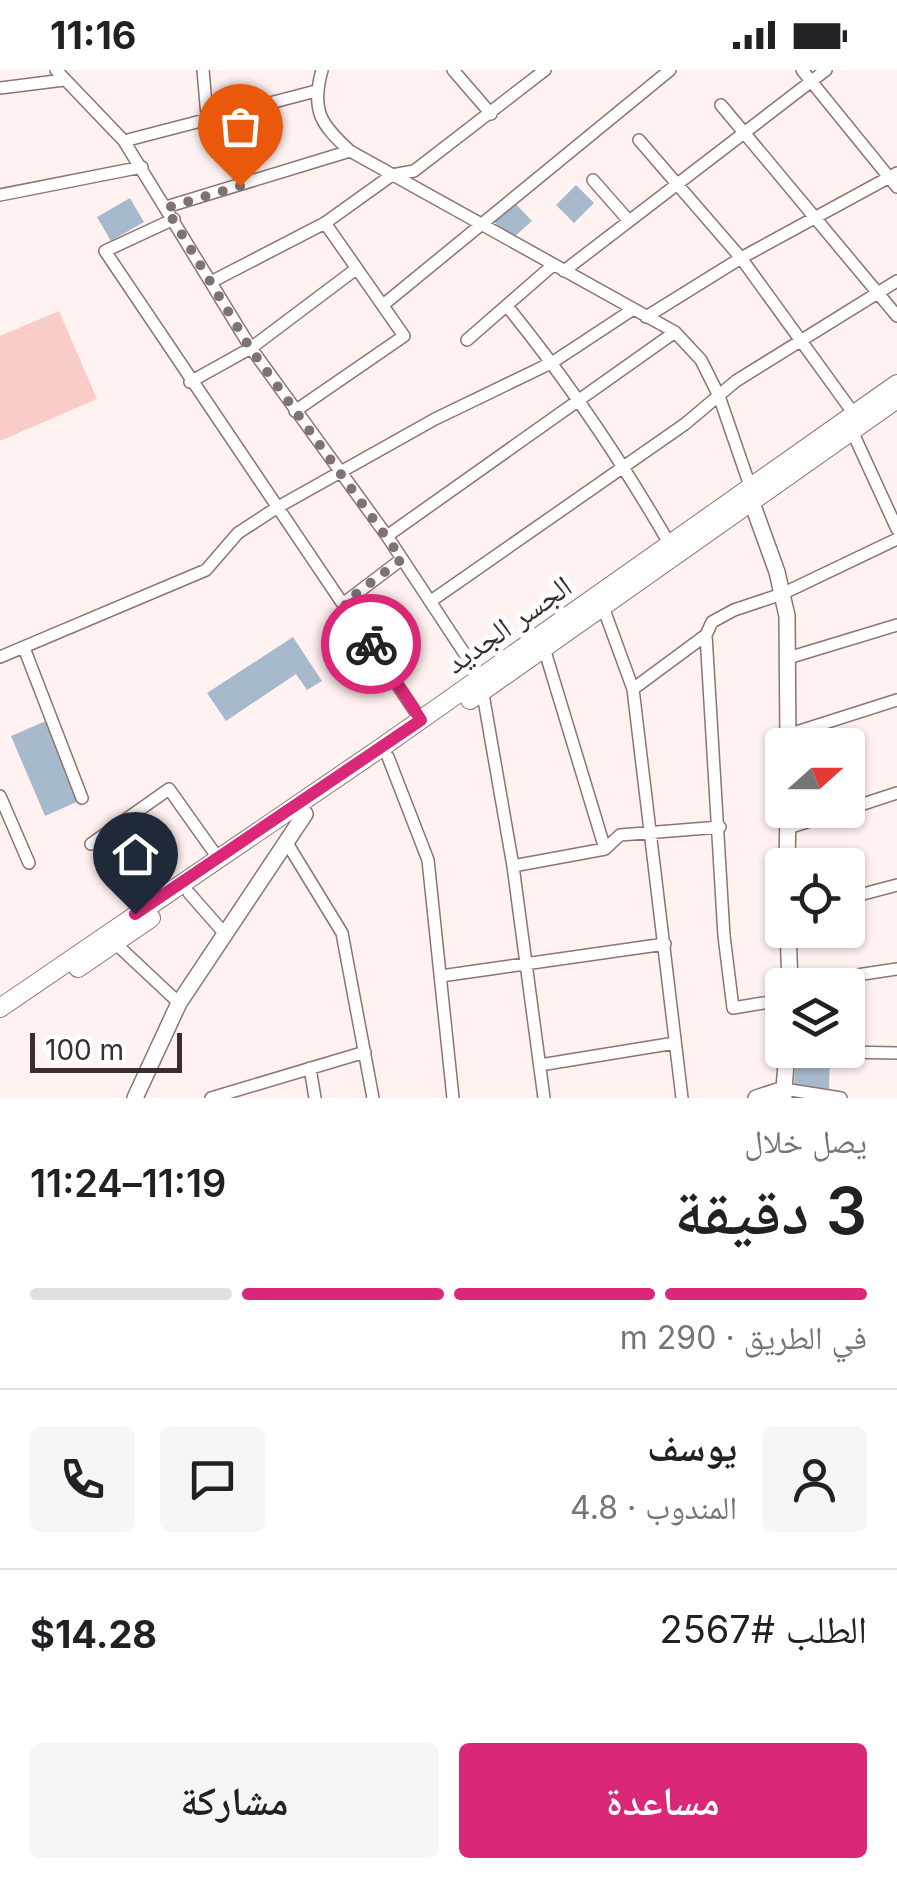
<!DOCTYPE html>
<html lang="ar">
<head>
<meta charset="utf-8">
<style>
  body { margin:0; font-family:Inter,"Noto Naskh Arabic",sans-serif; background:#f6f6f6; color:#202124; direction:rtl; height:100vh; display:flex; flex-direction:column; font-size:38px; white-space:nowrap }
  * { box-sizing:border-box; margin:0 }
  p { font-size:32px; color:#757577 }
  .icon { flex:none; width:55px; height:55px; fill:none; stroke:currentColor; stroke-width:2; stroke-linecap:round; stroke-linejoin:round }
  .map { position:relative; height:1028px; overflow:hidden; direction:ltr }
  .details { display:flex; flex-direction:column; background:#fff; flex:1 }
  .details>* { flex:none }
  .needle { width:65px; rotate:69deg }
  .controls { position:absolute; left:765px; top:658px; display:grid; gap:20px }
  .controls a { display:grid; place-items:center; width:100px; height:100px; border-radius:10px; background:#fff; box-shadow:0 2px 8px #0004; font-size:50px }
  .scale { position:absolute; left:30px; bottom:25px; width:152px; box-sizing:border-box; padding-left:10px; border:5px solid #3a2e2d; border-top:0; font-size:28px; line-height:35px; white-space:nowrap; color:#3a2e2d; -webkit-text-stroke:8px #fff; paint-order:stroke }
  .pin { position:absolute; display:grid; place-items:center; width:85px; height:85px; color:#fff; margin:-102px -42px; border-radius:50% 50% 50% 0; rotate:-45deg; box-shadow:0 0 10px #0007 }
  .pin .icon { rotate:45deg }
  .courier { position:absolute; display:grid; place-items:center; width:100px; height:100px; margin:-50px; border:8px solid #db2777; border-radius:50%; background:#fff; color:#222; box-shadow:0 2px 12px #0007 }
  .overview em { font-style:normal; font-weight:600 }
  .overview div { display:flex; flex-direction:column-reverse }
  .overview { display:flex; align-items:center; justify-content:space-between; height:170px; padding:0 30px }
  h1 { font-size:65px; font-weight:600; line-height:75px }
  .bar { display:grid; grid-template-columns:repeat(4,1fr); gap:15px 10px; align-content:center; height:120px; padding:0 30px }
  .bar i { height:12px; border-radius:8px; background:#e0e0e0 }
  .bar .current { background:#db2777 }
  .bar p { grid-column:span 4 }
  .line { display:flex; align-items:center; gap:25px; padding:0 30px; border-top:2px solid #e0e0e0 }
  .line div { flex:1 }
  .round { display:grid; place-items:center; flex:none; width:105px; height:105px; border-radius:10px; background:#f6f6f6 }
  .primary-button { display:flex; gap:20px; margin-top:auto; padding:20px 30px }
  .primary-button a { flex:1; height:115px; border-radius:10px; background:#db2777; color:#fff; font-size:40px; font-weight:600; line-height:115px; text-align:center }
  .primary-button a+a { background:#f6f6f6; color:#202124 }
  .status { display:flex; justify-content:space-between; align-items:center; height:70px; padding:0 50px; background:#fff; direction:ltr }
  .status svg { height:28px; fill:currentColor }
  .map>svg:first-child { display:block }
  .green { fill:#f9ccc7 }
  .building { fill:#a7b9cd }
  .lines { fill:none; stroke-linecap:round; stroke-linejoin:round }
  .street-casing { stroke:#8f7370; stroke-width:14 }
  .secondary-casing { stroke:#8f7370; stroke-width:18 }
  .primary-casing { stroke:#8f7370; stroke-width:20 }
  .street { stroke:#fff; stroke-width:11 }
  .secondary { stroke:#fff; stroke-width:15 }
  .primary { stroke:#fff; stroke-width:18 }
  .done { stroke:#7f7372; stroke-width:10; stroke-dasharray:0 18 }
  .route { stroke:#db2777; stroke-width:12 }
  .labels { text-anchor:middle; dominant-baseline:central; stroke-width:10; stroke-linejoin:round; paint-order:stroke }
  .street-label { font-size:30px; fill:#3a2e2d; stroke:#fff }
</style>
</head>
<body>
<div class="status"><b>11:16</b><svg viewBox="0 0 49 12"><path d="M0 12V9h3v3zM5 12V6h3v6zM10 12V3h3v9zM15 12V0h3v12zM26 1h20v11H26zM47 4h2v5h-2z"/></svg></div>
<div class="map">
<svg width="897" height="1028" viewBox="0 0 897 1028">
  <rect width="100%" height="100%" fill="#fff2f1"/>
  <path class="green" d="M59,241L97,329L0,371V266Z"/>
  <path class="building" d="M576,115L594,133L574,153L556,135Z
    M130,128L144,152L111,171L97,147Z
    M513,131L532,151L514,167L491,150Z
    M293,567L322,611L307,620L296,604L226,651L207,623Z
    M46,651L79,731L45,746L11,666Z
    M795,986L830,988L829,1019L794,1017Z"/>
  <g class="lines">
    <defs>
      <path id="street" d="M56,0L124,71L251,278L387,466L480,607L513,796L544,1028
        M203,0L207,46
        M322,0C311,40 320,54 350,81L675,262L701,290L719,326L750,416
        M453,0L491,44
        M802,0L897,117
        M0,18L64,10
        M721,35L897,246
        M639,70L741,188L854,344
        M124,71L316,21
        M593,110L629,151
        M0,125L142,97
        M166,137L350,81
        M174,149L105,181L421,650
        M564,201L826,0
        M211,212L325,153L392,105L414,101L545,0
        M383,235L670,0
        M507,236C567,310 621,390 669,473
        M646,247L741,188L897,103
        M467,270L553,195
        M190,312L251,278L356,199
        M295,341L404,266L325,153
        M852,361L897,459
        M387,466L675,262
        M431,531L685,354L736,311L897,211
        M344,533L402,489
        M603,537L633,619L682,1028
        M24,578L82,728
        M0,587L206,500L238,463L278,437L435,349L553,292L632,240
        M788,588L897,555
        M633,619L706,565
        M787,665L897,630
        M388,687L428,790L453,1028
        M0,726L29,793
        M848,739L897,723
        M788,758L844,740
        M287,773L342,863L373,1028
        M91,774L169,719L218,788
        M605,779L620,765L720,757
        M513,796L605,779L544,578
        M189,823L225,864
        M848,828L897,815
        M115,873L179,933
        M441,906L665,874
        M791,915L897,899
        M782,930L733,938L724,866L706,565L712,552L734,540L782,524L897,469
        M787,981L897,983
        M540,995L675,973
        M310,998L315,1028
        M211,1028L365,982
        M786,1028L784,1019L841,1028"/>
      <path id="secondary" d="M751,430L777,502L787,546L788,675
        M787,795L788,740
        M788,860L790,915
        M135,1028L179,933L305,744
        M756,1028L784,1019L787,980"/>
      <path id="primary" d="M470,630L897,329
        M78,898L151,848
        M0,938L385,675L897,314"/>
    </defs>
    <use href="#street" class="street-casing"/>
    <use href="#secondary" class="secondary-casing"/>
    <use href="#primary" class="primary-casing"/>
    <use href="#street" class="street"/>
    <use href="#secondary" class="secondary"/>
    <use href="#primary" class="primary"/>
  </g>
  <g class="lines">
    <path class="done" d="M240,116L166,138L250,278L402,489L344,533L371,574"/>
    <path class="route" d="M135,844L421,650L371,574"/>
  </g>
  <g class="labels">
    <g class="street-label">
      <text transform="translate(508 554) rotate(-35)">الجسر الجديد</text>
    </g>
  </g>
</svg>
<div class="controls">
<a><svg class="needle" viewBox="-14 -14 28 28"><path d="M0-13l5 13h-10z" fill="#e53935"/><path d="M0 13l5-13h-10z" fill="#757577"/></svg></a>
<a><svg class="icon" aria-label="locate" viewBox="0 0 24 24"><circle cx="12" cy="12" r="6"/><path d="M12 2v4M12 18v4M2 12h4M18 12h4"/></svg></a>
<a><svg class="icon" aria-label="layers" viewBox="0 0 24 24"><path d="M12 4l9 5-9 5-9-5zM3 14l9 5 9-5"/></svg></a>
</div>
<div class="scale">100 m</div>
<div class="pin" style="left:240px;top:116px;background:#ea580c"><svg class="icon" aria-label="bag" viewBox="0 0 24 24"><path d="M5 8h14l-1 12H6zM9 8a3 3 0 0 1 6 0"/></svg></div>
<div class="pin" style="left:135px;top:844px;background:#1f2937"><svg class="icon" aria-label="home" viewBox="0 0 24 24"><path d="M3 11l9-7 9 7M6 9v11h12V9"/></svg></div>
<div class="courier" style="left:371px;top:574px"><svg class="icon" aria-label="bike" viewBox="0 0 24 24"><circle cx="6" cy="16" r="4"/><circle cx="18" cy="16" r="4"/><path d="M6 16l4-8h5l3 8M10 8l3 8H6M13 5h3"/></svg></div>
</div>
<section class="details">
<div class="overview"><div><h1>3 دقيقة</h1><p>يصل خلال</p></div><em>11:19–11:24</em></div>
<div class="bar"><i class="current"></i><i class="current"></i><i class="current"></i><i></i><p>في الطريق · 290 m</p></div>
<div class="line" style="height:180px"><a class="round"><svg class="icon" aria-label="person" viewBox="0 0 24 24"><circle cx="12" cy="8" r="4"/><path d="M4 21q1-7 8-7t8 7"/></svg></a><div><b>يوسف</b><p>المندوب · 4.8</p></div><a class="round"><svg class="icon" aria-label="chat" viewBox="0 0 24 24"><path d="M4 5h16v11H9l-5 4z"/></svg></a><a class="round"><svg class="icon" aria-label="phone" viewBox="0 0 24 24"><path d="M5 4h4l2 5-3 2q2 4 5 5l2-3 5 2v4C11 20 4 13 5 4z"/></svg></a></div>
<div class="line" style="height:130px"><div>الطلب #2567</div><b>$14.28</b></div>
<div class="primary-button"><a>مساعدة</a><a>مشاركة</a></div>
</section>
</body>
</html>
